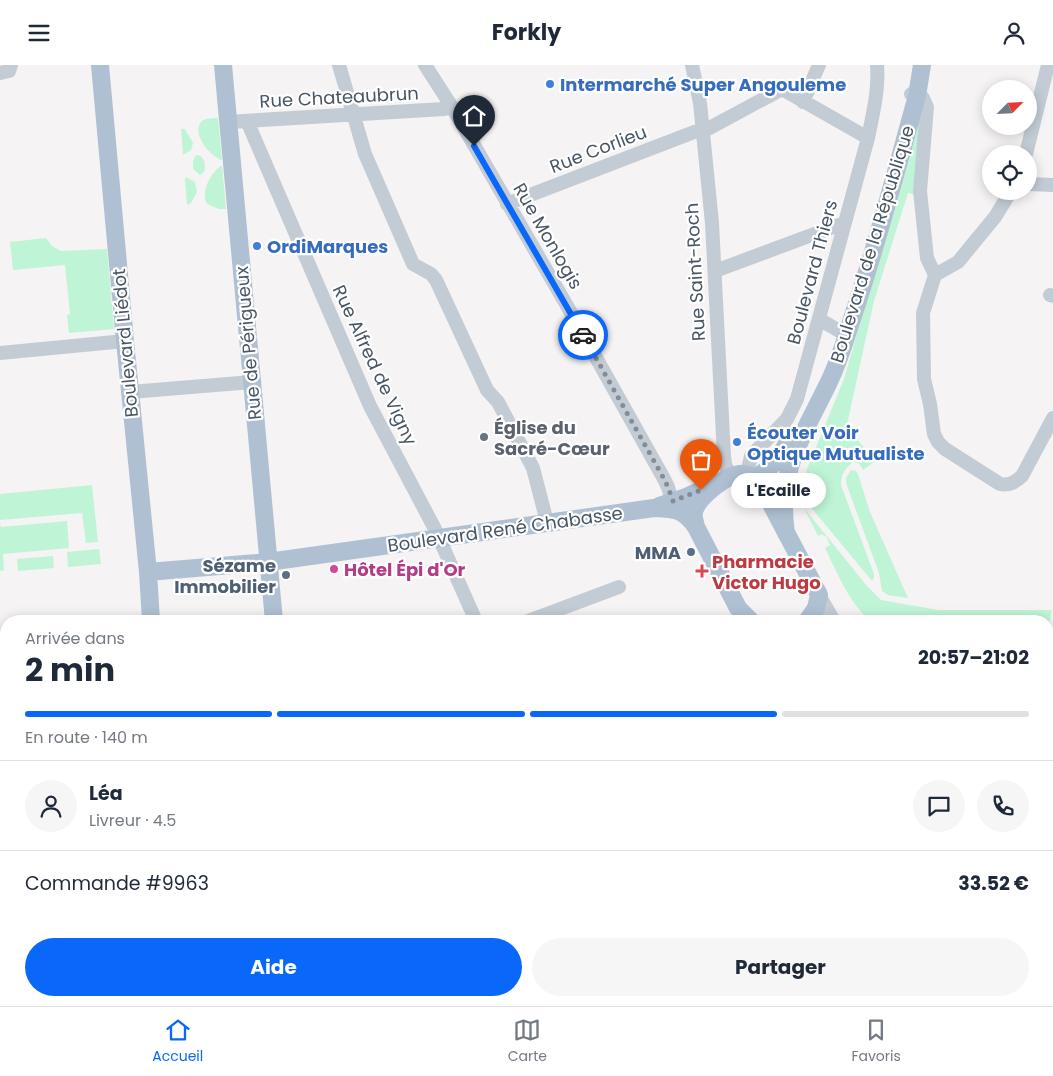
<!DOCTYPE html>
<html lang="fr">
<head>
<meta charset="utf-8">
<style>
  body { margin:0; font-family:Poppins,sans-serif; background:#f6f6f7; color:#1f2937; height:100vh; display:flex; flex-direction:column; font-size:19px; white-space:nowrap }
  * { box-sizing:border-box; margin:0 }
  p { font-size:16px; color:#747a83 }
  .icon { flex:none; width:28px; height:28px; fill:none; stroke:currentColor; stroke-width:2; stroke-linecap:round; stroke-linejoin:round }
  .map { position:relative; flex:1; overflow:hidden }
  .panel { position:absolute; left:0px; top:550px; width:1054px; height:391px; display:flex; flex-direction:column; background:#fff; border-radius:20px 20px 0 0; box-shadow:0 2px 12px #0003 }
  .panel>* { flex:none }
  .needle { width:32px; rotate:66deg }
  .tools { position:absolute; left:982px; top:15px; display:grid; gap:10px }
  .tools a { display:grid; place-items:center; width:55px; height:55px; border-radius:50%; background:#fff; box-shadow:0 2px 12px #0003; font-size:25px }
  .pin { position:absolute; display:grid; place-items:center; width:42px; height:42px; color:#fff; margin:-51px -21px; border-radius:50% 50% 50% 0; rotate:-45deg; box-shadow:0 0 5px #0007 }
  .pin .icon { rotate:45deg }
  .courier { position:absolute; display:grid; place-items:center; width:50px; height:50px; margin:-25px; border:4px solid #0967f9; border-radius:50%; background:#fff; color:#222; box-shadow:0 1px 6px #0007 }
  .bubble { position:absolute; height:35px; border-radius:18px; background:#fff; box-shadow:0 2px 12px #0003; font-size:16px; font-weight:700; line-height:35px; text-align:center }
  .head em { font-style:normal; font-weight:700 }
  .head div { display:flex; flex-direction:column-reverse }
  .head { display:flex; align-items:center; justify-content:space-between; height:85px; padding:0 25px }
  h1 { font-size:32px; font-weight:700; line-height:38px }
  .bar { display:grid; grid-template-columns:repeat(4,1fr); gap:8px 5px; align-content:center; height:60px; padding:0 25px }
  .bar i { height:6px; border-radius:4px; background:#e0e1e3 }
  .bar .selected { background:#0967f9 }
  .bar p { grid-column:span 4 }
  .line { display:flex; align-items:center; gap:12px; padding:0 25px; border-top:1px solid #e0e1e3 }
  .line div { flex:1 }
  .round { display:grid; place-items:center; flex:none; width:52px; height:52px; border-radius:26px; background:#f6f6f7 }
  .button { display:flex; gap:10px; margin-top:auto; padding:10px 25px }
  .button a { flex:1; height:58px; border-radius:30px; background:#0967f9; color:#fff; font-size:20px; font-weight:700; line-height:58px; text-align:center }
  .button a+a { background:#f6f6f7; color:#1f2937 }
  header { display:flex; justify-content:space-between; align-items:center; height:65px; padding:0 25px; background:#fff; font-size:22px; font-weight:700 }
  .dock { display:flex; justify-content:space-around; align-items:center; height:70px; border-top:1px solid #e0e1e3; background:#fff; font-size:14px; color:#747a83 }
  .dock a { display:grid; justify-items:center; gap:2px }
  .dock .selected { color:#0967f9 }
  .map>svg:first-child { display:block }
  .green { fill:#bff5d6 }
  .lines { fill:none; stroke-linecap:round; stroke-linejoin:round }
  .minor { stroke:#c3ccd5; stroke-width:14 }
  .major { stroke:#b0c0d3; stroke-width:18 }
  .done { stroke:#858c95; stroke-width:5; stroke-dasharray:0 9 }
  .route { stroke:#0967f9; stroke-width:6 }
  .shop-dot { fill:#3f7fe0; stroke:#fff; stroke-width:2 }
  .worship-dot { fill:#6b7280; stroke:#fff; stroke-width:2 }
  .service-dot { fill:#5c6f8a; stroke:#fff; stroke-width:2 }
  .hotel-dot { fill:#d1479c; stroke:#fff; stroke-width:2 }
  .health-dot { fill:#e0444e; stroke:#fff; stroke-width:2 }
  .labels { text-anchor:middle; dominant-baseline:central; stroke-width:4.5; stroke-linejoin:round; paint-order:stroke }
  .shop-label { font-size:18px; font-weight:bold; fill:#366cbe; stroke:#fff; text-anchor:start }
  .street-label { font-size:18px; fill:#485563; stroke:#fff }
  .worship-label { font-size:18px; font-weight:bold; fill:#5b616d; stroke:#fff; text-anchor:start }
  .service-label { font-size:18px; font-weight:bold; fill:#4e5e75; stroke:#fff; text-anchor:end }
  .health-label { font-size:18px; font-weight:bold; fill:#be3a42; stroke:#fff; text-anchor:start }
  .hotel-label { font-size:18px; font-weight:bold; fill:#b23c85; stroke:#fff; text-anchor:start }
</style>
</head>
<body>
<header><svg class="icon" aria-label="menu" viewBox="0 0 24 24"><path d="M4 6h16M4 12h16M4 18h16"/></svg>Forkly<svg class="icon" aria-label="person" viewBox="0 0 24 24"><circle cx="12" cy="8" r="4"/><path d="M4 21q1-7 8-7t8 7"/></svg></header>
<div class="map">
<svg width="1053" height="941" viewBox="0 0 1053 941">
  <rect width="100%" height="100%" fill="#f5f3f3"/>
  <path class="green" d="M921,46L916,130L908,128L874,236L846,364L877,395L863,405L859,398L853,397C845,404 841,408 841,420L874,509V513L872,516L809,440C803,429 804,416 807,404L844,314Z
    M218,53L222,95C210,92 190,67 202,56C206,53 213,53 218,53Z
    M181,64H185L193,78L191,85L183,90Z
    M199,90C205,94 206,101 204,107L200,110L193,104V97L195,91Z
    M222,100L226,144H219L207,139C200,127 211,107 222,100Z
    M186,112L195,117L197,127L191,138L187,140L185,114Z
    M46,173L52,181L61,186L107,184L114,264L69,268L67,250L70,249L65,200L13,205L10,177Z
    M851,405L856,406L858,409L870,447L908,533L888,530L882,526L879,508L846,418V413Z
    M92,420L98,477L86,478L82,448L0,455V429Z
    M804,443L867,521L881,535L938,545H1052L1048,563V556H873C853,547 835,503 825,483L830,480L826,471H824L822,469L818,471Z
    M67,456L69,483L3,489L4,505L0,506V458L1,462Z
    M99,484L101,499L68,502L67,487Z
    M53,491L54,503L18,506L17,494Z"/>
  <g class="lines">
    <path class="minor" d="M339,0L365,89L413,199L431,209L436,215L487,325L498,337L533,403L547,457
      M425,0L452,42L566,239L663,412L668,422L674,444
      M692,0L700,38L712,158L724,391L725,399L730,412
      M0,8L9,6L11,0
      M911,29L923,33L927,42L920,126L927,193L935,210L958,197L995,152L1011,126
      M803,37L819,0
      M247,56L370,341L435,464L476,556
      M227,57L444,44L452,42
      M702,67L782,24L868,73
      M1026,89L1048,0
      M1029,119L1053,120
      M507,139L702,64
      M715,206L844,158
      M935,210L923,248L924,314L930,339L934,369L938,377L945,384L1000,419C1010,421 1015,417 1022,411L1053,353
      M1050,230L1053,231
      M819,254L841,267
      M0,288L125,276
      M130,327L252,317
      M747,409L751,391L787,354L797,334L868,73C873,48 879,25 877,0
      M819,530L834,556
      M528,556L619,522
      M1048,630L1053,632
      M1048,712L1053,713
      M1048,747L1049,758L1048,768
      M523,935L525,941
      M628,935L631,941
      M788,935L790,941
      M901,935L904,941
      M1045,935L1046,941
      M280,941L345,935"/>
    <path class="major" d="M100,0L125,276L148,507L151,556
      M223,0L274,556
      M755,414L776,397L793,369
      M659,441L686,432L709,421
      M786,468C777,409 800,376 825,325C836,304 844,280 851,257C876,183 896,106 917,31L922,0
      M148,507L268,497L654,443C676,444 683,444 696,462
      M751,556L738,543L696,462C695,457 693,452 694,447C697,432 730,406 745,409C751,410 756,415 761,420L819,530L816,543L807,556
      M1048,819L1053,823
      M187,935L188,941
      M307,935L308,941"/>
  </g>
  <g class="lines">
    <path class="done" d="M583,270L663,412L668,422L673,436L701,425"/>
    <path class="route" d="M474,81L583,270"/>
  </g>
  <g class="shop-dot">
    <circle cx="550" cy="19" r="5"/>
    <circle cx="257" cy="181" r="5"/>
    <circle cx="737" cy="377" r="5"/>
  </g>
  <circle class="worship-dot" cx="484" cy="372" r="5"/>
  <g class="service-dot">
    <circle cx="691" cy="487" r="5"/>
    <circle cx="286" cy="510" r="5"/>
  </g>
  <circle class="hotel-dot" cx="334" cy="504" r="5"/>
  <path class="health-dot" d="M699.5 498.5h5v5h5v5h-5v5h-5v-5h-5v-5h5z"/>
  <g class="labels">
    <g class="shop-label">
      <text x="560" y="19">Intermarché Super Angouleme</text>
      <text x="267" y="181">OrdiMarques</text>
      <text x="747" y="367">Écouter Voir<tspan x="747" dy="21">Optique Mutualiste</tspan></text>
    </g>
    <g class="street-label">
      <text transform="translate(339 32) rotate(-3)">Rue Chateaubrun</text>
      <text transform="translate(598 84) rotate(-21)">Rue Corlieu</text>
      <text transform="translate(548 171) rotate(60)">Rue Monlogis</text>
      <text transform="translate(872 179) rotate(-73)">Boulevard de la République</text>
      <text transform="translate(695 207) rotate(-93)">Rue Saint-Roch</text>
      <text transform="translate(812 207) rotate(-75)">Boulevard Thiers</text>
      <text transform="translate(125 278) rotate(-95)">Boulevard Liédot</text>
      <text transform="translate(248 278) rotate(-95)">Rue de Périgueux</text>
      <text transform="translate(375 300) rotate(65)">Rue Alfred de Vigny</text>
      <text transform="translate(505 464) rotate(-8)">Boulevard René Chabasse</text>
    </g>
    <g class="worship-label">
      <text x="494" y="362">Église du<tspan x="494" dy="21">Sacré-Cœur</tspan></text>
    </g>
    <g class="service-label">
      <text x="681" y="487">MMA</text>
      <text x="276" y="500">Sézame<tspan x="276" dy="21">Immobilier</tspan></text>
    </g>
    <g class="health-label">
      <text x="712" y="496">Pharmacie<tspan x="712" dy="21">Victor Hugo</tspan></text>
    </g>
    <g class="hotel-label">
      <text x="344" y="504">Hôtel Épi d'Or</text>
    </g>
  </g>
</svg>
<div class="tools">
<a><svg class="needle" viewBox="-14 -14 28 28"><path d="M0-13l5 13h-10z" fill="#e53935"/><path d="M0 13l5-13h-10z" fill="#747a83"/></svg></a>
<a><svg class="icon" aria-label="locate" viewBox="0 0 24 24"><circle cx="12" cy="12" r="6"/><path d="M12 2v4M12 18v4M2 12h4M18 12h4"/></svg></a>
</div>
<div class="pin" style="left:701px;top:425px;background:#ea580c"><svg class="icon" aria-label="bag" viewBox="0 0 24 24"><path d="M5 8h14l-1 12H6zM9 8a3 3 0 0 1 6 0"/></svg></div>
<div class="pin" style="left:474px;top:81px;background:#1f2937"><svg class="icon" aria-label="home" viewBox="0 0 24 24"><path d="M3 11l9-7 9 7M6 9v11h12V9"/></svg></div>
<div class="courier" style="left:583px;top:270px"><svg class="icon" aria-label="car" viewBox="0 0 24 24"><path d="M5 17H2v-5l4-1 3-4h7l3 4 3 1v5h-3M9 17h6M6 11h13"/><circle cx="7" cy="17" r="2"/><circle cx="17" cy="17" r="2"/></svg></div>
<div class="bubble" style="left:731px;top:408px;width:95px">L'Ecaille</div>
<section class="panel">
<div class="head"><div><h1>2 min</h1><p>Arrivée dans</p></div><em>20:57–21:02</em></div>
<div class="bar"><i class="selected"></i><i class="selected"></i><i class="selected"></i><i></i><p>En route · 140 m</p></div>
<div class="line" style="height:90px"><a class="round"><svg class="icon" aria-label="person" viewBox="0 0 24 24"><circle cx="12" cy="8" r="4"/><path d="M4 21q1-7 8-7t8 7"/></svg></a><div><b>Léa</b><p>Livreur · 4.5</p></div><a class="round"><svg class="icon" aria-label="chat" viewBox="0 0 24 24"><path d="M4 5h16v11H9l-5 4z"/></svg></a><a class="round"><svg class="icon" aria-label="phone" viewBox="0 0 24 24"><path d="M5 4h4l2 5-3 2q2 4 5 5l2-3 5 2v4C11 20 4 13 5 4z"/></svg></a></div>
<div class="line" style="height:65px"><div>Commande #9963</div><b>33.52 €</b></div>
<div class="button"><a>Aide</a><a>Partager</a></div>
</section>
</div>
<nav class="dock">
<a class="selected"><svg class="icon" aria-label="home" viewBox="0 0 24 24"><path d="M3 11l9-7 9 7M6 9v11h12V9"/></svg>Accueil</a>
<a><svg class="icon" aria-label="map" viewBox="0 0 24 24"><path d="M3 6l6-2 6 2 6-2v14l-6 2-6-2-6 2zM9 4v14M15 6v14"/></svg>Carte</a>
<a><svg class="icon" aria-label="saved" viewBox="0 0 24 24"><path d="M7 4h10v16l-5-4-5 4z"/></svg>Favoris</a>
</nav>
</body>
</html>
